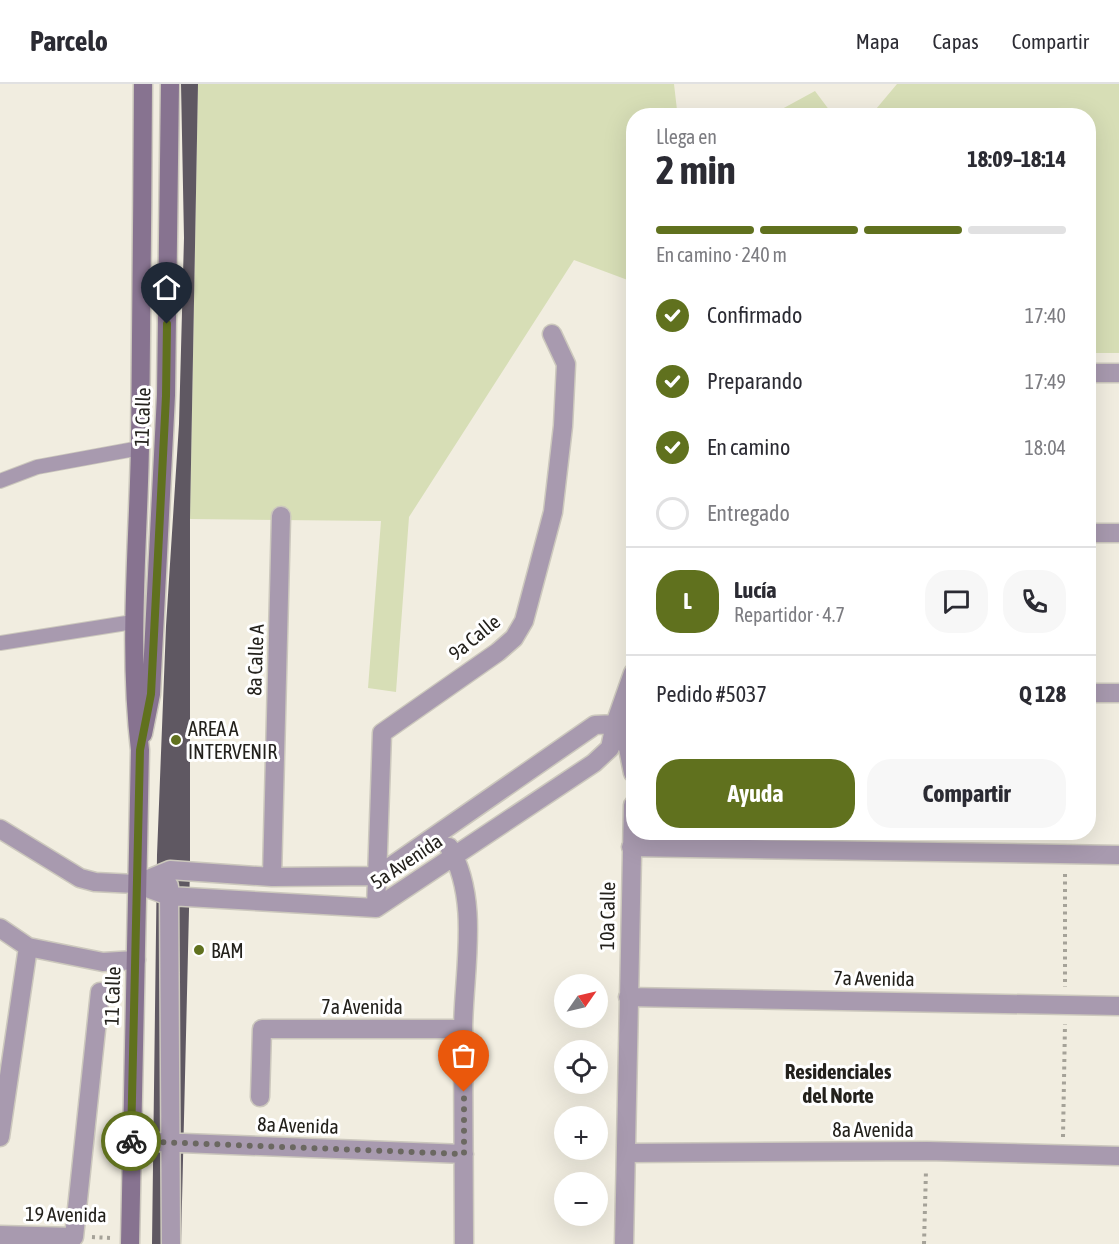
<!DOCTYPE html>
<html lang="es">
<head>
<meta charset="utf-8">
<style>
  body { margin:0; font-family:"Asap Condensed",sans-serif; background:#f7f7f7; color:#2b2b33; height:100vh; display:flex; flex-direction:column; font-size:22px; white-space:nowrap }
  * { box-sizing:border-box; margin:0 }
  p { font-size:20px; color:#7c7c81 }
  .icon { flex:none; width:33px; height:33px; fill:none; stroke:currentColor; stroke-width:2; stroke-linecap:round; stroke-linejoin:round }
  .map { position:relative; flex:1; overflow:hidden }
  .panel { position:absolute; left:626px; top:24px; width:470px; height:732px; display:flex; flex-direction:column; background:#fff; border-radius:24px; box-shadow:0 6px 24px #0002 }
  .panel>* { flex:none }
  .needle { width:39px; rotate:56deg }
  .buttons { position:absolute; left:554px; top:890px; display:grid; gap:12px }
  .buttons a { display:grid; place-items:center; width:54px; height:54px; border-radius:50%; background:#fff; box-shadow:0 6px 24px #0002; font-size:30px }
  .pin { position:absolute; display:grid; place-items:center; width:51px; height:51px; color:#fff; margin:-62px -26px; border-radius:50% 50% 50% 0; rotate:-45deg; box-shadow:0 0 6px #0007 }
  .pin .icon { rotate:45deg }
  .courier { position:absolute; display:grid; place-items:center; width:60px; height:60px; margin:-30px; border:4px solid #60711e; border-radius:50%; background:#fff; color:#222; box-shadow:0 2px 8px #0007 }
  .overview em { font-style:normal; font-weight:700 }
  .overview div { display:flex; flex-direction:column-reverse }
  .overview { display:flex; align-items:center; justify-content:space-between; height:102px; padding:0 30px }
  h1 { font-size:39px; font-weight:700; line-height:45px }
  .bar { display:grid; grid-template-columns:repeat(4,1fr); gap:9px 6px; align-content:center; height:72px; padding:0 30px }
  .bar i { height:8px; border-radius:4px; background:#e1e1e2 }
  .bar .current { background:#60711e }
  .bar p { grid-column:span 4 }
  .line { display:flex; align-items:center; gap:15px; padding:0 30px; border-top:2px solid #e1e1e2 }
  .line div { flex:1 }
  .round { display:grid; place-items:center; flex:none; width:63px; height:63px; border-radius:24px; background:#f7f7f7 }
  ol { padding:0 30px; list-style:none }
  li { display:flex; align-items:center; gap:18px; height:66px }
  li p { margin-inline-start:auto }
  li .icon { padding:6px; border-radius:50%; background:#60711e; color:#fff; stroke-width:4 }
  li:last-child { color:#7c7c81 }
  li i { width:33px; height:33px; border:3px solid #e1e1e2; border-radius:50% }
  .cta { display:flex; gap:12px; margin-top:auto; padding:12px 30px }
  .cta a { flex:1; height:69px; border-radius:24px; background:#60711e; color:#fff; font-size:24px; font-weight:700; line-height:69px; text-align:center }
  .cta a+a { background:#f7f7f7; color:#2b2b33 }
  header { display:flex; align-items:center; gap:36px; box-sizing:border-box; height:84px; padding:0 30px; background:#fff; border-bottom:2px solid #e1e1e2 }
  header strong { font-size:28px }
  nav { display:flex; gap:33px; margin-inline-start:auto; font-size:21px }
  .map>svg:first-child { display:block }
  .grass { fill:#d7deb6 }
  .building { fill:#5f5862 }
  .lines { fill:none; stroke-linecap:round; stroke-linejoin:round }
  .lane-casing { stroke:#ccc8bd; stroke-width:16 }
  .street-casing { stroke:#ccc8bd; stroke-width:21 }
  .secondary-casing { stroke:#ccc8bd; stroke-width:21 }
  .path { stroke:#a5a298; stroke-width:4; stroke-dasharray:3 4.5; stroke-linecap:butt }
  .lane { stroke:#a89aaf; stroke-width:14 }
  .street { stroke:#a89aaf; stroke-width:18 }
  .secondary { stroke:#877390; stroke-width:18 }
  .done { stroke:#6b6861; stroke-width:6; stroke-dasharray:0 10.8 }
  .route { stroke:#60711e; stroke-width:8 }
  .poi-dot { fill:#60711e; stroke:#fff; stroke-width:2 }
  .labels { text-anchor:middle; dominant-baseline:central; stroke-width:6; stroke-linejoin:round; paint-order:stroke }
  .street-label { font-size:20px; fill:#23211c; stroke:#fff }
  .poi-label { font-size:20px; fill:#23211c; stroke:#fff; text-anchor:start }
  .neighbourhood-label { font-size:21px; font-weight:bold; fill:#23211c; stroke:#fff }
</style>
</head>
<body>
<header>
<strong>Parcelo</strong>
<nav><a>Mapa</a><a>Capas</a><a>Compartir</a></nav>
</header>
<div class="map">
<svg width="1119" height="1160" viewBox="0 0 1119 1160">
  <rect width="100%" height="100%" fill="#f1ede0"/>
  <path class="grass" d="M198,0H674L677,26L684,31L633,32V198L574,176L409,433L396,608L368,604L381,437L190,435Z
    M897,0H1119V269H1088V32L871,31Z
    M815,7L833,31H771Z"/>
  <path class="building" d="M181,0H198L190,435V784L181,1160H152L157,771L166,542L179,340L184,154Z"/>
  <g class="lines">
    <defs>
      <path id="lane" d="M0,397L37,383L140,364
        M0,559L133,538"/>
      <path id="street" d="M1088,289H1119
        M1088,449H1119
        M1088,609H1119
        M615,640L628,664L633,689
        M0,745L80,794L95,798L136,800L169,812L376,824L594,679L610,664L615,640L633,589
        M449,763C481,816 463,889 463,948C463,1019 464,1089 464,1160
        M631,763L1119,771
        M272,793L281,432
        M136,800L170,786L272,793L377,792L595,641L615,640L623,632
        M169,802L171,1160
        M376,824L382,649L498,568L514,554L524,537L553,428L563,342L566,280L552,250
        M0,844L28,863L103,878L136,876
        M628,913L1119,922
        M260,1013L262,945H463
        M0,1053L28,863
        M131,1057L464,1070
        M627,1069L927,1067L1119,1072
        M0,1151L74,1153L100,908
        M624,1160L633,721"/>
      <path id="secondary" d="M143,650L151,610L166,311L170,0
        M130,1160L140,666C128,565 138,465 140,363C142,242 142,121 143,0"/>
    </defs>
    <use href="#lane" class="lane-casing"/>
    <use href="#street" class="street-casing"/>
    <use href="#secondary" class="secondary-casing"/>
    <path class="path" d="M1065,790V903
      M1063,1053L1065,940
      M92,1153L111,1154
      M924,1160L926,1086"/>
    <use href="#lane" class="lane"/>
    <use href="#street" class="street"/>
    <use href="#secondary" class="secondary"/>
  </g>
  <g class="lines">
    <path class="done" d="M131,1057L464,1070V1008"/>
    <path class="route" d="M131,1057L140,666L151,610L166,312L167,240"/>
  </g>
  <g class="poi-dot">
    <circle cx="176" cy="656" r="6"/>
    <circle cx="199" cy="866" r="6"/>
  </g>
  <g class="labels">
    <g class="street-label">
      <text transform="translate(142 333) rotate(-88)">11 Calle</text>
      <text transform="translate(474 553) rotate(-39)">9a Calle</text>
      <text transform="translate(255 576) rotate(-88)">8a Calle A</text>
      <text transform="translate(406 777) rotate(-34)">5a Avenida</text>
      <text transform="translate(607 832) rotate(-89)">10a Calle</text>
      <text transform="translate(874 894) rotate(1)">7a Avenida</text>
      <text transform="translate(112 912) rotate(-88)">11 Calle</text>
      <text x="362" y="922">7a Avenida</text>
      <text transform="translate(298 1041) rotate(2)">8a Avenida</text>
      <text x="873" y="1045">8a Avenida</text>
      <text transform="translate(66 1130) rotate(1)">19 Avenida</text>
    </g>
    <g class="poi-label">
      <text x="188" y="644">AREA A<tspan x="188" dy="23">INTERVENIR</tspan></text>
      <text x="211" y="866">BAM</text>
    </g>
    <g class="neighbourhood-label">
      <text x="838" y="987">Residenciales<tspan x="838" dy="24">del Norte</tspan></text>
    </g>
  </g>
</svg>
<div class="buttons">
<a><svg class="needle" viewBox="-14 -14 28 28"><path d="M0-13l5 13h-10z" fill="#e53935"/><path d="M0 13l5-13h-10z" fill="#7c7c81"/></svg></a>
<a><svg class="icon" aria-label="locate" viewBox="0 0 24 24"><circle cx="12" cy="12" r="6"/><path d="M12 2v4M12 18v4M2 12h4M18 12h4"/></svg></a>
<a>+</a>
<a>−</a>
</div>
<div class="pin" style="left:464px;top:1008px;background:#ea580c"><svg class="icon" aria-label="bag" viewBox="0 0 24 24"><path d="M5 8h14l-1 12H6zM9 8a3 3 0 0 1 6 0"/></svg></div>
<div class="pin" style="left:167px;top:240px;background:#1f2937"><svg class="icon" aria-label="home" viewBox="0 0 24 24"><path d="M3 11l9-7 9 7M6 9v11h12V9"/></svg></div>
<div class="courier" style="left:131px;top:1057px"><svg class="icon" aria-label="bike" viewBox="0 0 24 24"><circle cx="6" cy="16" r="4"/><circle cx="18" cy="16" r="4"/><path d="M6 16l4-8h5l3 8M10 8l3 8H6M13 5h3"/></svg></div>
<section class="panel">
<div class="overview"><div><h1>2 min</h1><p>Llega en</p></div><em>18:09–18:14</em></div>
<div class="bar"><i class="current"></i><i class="current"></i><i class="current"></i><i></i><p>En camino · 240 m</p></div>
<ol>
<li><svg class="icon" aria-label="check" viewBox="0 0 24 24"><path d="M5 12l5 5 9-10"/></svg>Confirmado<p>17:40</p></li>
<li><svg class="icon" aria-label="check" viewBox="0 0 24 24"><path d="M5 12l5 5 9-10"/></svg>Preparando<p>17:49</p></li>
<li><svg class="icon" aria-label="check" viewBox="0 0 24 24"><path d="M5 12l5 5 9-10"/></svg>En camino<p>18:04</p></li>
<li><i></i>Entregado</li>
</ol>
<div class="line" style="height:108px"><b class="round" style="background:#60711e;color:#fff">L</b><div><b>Lucía</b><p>Repartidor · 4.7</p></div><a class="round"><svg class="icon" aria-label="chat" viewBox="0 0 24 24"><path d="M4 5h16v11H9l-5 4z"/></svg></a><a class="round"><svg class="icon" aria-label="phone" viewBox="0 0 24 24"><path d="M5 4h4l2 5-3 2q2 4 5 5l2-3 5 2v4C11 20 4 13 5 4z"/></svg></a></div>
<div class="line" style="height:78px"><div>Pedido #5037</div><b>Q 128</b></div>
<div class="cta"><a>Ayuda</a><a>Compartir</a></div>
</section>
</div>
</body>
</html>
